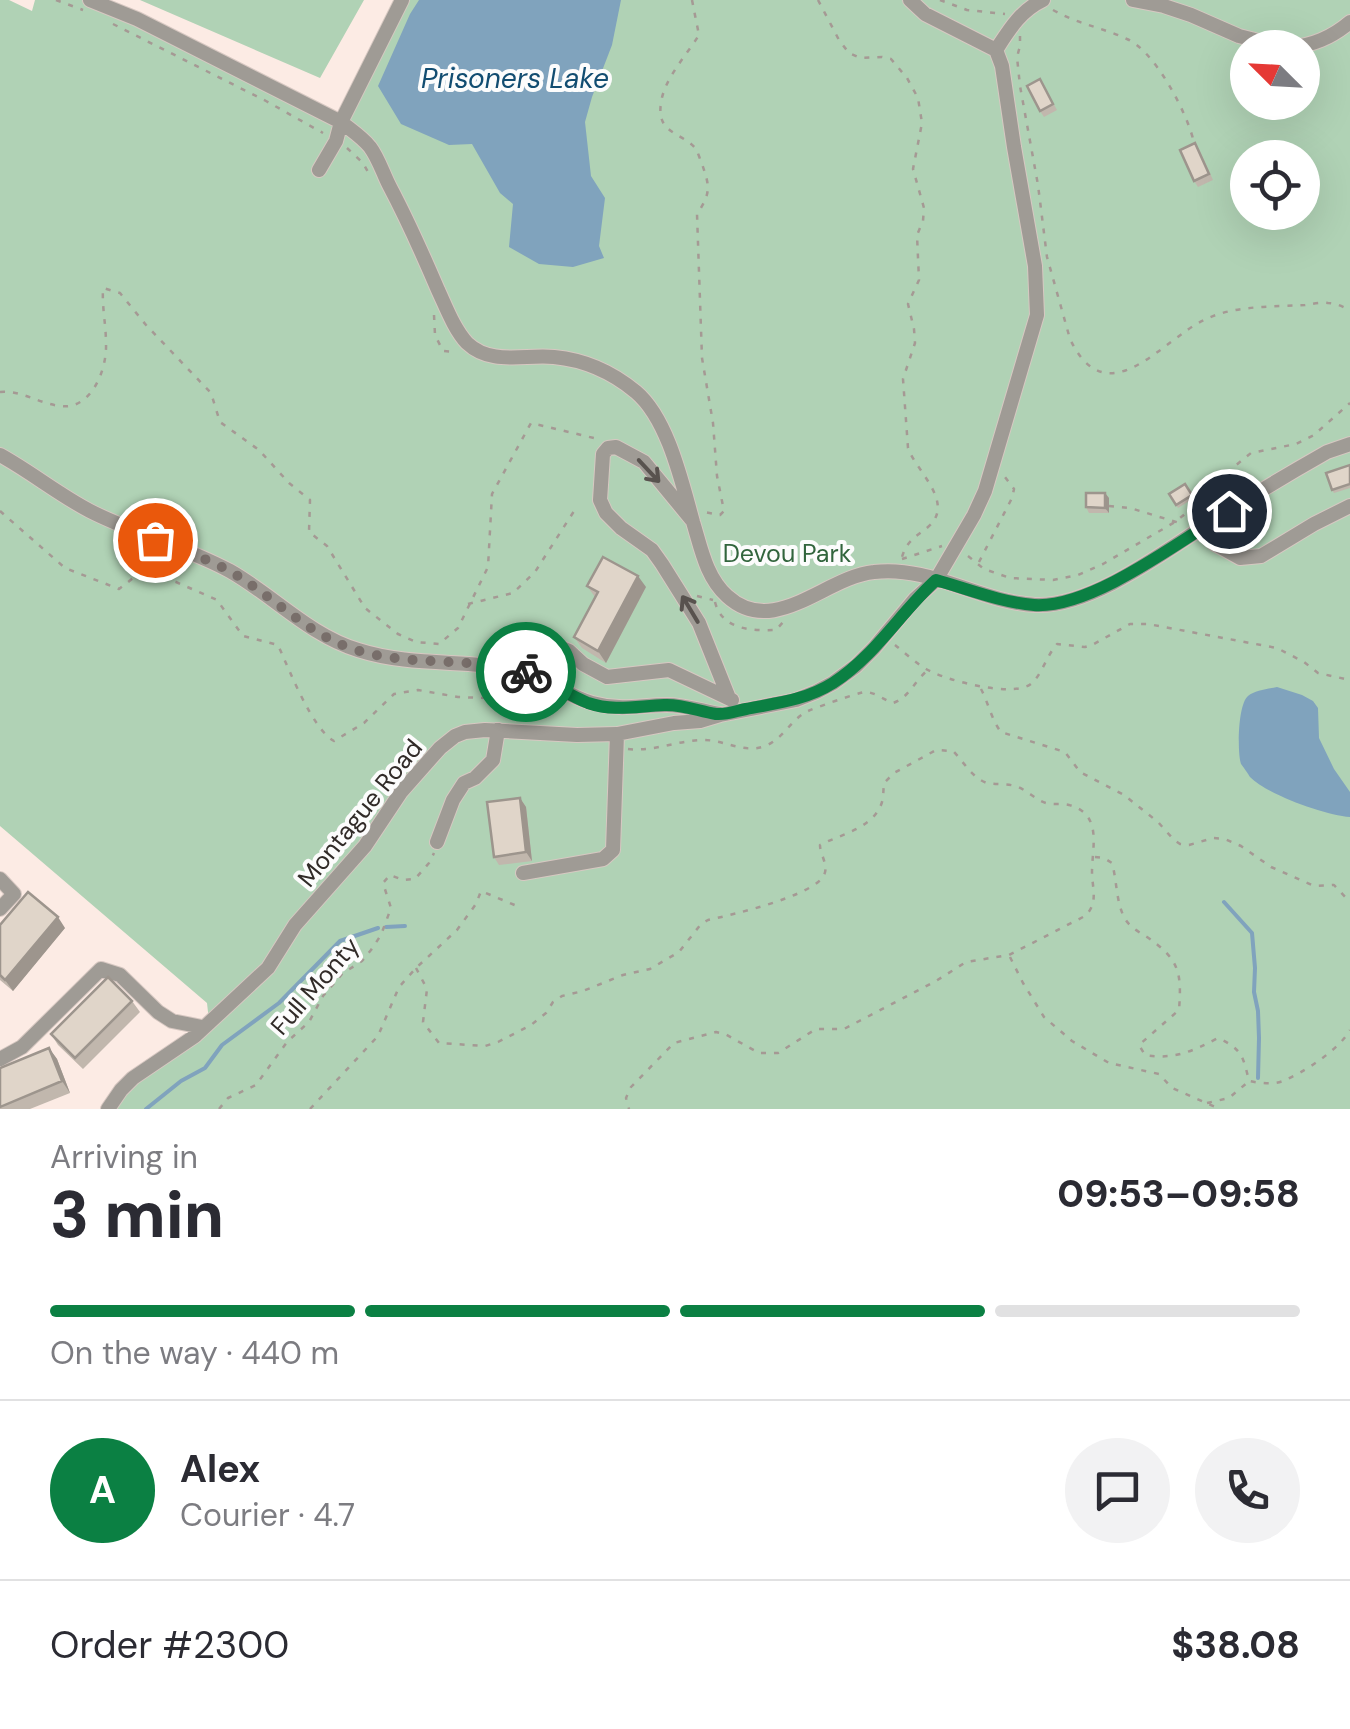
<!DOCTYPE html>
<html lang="en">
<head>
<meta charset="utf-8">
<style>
  body { margin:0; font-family:"DM Sans",sans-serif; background:#f2f2f3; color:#2b2b33; height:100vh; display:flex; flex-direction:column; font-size:38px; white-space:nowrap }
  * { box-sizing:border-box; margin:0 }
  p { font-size:32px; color:#7c7c81 }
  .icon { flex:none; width:55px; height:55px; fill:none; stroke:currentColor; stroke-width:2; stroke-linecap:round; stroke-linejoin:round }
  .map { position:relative; height:1109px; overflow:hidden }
  .sheet { display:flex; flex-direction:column; background:#fff; flex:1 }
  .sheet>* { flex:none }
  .needle { width:65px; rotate:294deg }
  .controls { position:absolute; left:1230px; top:30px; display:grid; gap:20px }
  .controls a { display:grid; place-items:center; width:90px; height:90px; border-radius:50%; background:#fff; box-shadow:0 10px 40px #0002; font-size:50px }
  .pin { position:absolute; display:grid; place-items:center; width:85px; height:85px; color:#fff; margin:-42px; border:5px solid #fff; border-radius:50%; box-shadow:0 2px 10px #0007 }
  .courier { position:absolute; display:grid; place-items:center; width:100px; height:100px; margin:-50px; border:8px solid #0b8043; border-radius:50%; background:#fff; color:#222; box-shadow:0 2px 12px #0007 }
  .headline em { font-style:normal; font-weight:800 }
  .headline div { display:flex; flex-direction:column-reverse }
  .headline { display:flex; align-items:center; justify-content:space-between; height:170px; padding:0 50px }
  h1 { font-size:65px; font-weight:800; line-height:75px }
  .bar { display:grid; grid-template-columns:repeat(4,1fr); gap:15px 10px; align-content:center; height:120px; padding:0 50px }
  .bar i { height:12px; border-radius:8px; background:#e1e1e2 }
  .bar .on { background:#0b8043 }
  .bar p { grid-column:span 4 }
  .line { display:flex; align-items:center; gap:25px; padding:0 50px; border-top:2px solid #e1e1e2 }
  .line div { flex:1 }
  .round { display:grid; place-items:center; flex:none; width:105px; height:105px; border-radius:52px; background:#f2f2f3 }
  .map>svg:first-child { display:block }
  .green { fill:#b0d2b5; fill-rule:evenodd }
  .water { fill:#80a3bd }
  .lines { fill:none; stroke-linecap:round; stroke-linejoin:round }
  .stream { stroke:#80a3bd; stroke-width:4 }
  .minor-casing { stroke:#d7c8c2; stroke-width:16 }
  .path { stroke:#a59994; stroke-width:2.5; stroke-dasharray:5 8; stroke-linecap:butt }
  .minor { stroke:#9f9b95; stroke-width:14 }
  .wall { fill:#c1b7ad }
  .shaded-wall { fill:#9d958d }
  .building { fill:#e0d5c9; stroke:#9d958d; stroke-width:2.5 }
  .oneway { stroke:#58524e }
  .done { stroke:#786e6a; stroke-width:10; stroke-dasharray:0 18 }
  .route { stroke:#0b8043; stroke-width:12 }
  .labels { text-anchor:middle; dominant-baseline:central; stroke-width:8; stroke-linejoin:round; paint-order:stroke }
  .park-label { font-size:25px; fill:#32653d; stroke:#fcfcfc }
  .street-label { font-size:25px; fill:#312b28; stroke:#fcfcfc }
  .water-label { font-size:28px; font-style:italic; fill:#124d71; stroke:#fcfcfc }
</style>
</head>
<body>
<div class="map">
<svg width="1350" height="1109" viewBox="0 0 1350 1109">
  <rect width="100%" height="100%" fill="#fcebe4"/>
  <path class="green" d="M0,0H9L32,11L35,0H90L341,122L402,0H1350V1109H108L209,1021L207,1003L0,826ZM1248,48H1302V102H1248ZM1248,158H1302V212H1248Z
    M140,0H364L320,78Z"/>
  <path class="water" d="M419,0H621L612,45L592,97L585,122L591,176L605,198L599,246L604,258L573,267L539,264L509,247L513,204L500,193L472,144L449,145L401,124L378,86L410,14Z
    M1277,687L1302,695L1313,701L1318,708L1319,738L1334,769L1350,792V817C1325,815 1268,795 1250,777C1249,775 1242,765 1241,764C1237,752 1238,704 1248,696C1255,690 1267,689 1277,687Z"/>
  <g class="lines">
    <path class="stream" d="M1224,902L1252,933L1255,968L1254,992L1258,1011L1259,1038L1258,1078
      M386,927L405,926
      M146,1109L181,1081L205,1068L222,1045L279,1003L340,941L378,928"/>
    <defs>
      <path id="minor" d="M90,0L137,19L341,122C351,130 362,137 370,147C379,159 383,174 390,187C408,221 423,255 438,290C446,307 454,329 467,343C491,366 525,354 554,357C586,360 612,372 636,392C668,419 682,483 693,522C701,548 706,577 727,596C774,639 825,577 874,572C930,565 980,602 1035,605C1092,608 1169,548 1217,518C1253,495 1290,473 1327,452L1350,444
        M910,0L925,14L996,50
        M1133,0L1164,6L1191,15L1239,36L1286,48
        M1289,48C1313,45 1331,38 1350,22
        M996,50C1009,30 1020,11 1043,0
        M319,170L336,141L341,122L402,0
        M0,455C31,472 59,495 90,511C135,534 186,547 230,571C274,596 309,635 358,650C408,666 459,660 509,668C542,674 563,695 592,703C621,711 640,705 667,705C685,705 702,711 719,714
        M691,519L644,462L616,447L608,448L603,454L600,500L606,513L621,528L652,550L662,564L699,623L729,698
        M1199,530L1215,544L1240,558L1261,556L1314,524L1350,506
        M486,666L492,651L496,647L552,644L569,651L583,664L607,677L669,670L732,700
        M437,842L453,800L464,783L475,778L493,760L498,730
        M523,873L603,859L613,850L617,734
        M0,879L14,894L0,909
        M0,1059L22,1047L101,969L120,975L158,1012L172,1021L202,1027
        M108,1109L121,1090L133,1078L195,1036L268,968L295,925L365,846L401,792L440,748L455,736L465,732L485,730L577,735L617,734L674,723L700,721L720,715L796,700L816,692L833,683L856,666L874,648L915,599L936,580L974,515L985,491L1037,315L1035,266L1014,147L1002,66L996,50"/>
    </defs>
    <use href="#minor" class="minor-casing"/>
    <path class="path" d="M56,0L83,10
      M692,0L699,35C686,56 664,79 661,103C656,134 682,132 696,149C697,150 701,162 702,164C710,187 711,193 697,214L702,358L713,423L717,476L724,511L720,515L704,512
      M818,0L839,40L849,53L860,58L882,57L891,59L907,78L918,98L922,123L913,169L924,208L923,221L917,235L919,280L908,304L914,329L915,343L903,379L908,448C916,471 956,503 928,527C916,537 907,540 902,557
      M940,0L967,10L1005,14
      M1053,10C1080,25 1101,27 1127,39C1155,51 1188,114 1194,143
      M113,24L266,101L323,133
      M1020,36V46L1017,57L1020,86L1038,185L1047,257L1070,339C1107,417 1162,340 1204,320C1234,305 1272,307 1305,305C1312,304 1321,302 1328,303C1336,303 1343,307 1350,310
      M347,148L363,163L368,172
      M434,315L435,335L443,351L456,352
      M0,392C22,390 39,404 61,406C91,410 107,370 106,344C106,324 102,309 103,288L120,293L146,325L211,393L220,422L259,450L289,483L310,500L309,532L327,546L365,608L398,634L416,642L439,644L458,628L488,567L492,494L531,423L598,439
      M1109,506L1130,508L1183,524
      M0,511L65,568L119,589L141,572L176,582L217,600L243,636L278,645C289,669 312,729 334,741L364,723L394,694L418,690L458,697L537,700L561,706
      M968,556L984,569L1010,578L1053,580L1078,575L1103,564L1175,522L1206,497L1235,466L1251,453L1296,444L1314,435L1350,403
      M902,559L942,546
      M979,562L1012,498L1014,489L1005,477
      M697,596L713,600
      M715,602C722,630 752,631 776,630L784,621
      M468,604L513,593L535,572L576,508
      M895,645C905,653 916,663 926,669C944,680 1015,699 1032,683C1042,674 1047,655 1057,644L1085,647L1092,645L1130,624H1148L1277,648L1304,662L1318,673L1350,680
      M981,689C988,702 992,721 1001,732L1065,752L1080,772L1124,795L1158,822L1174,840L1180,844L1189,845L1213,838L1225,839L1241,846L1271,867L1314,886L1334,885L1350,902
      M628,749C654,752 678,740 704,740C725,740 744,754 765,746C783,739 790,721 806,712C811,709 860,692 865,692C875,692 884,700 893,703C909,698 915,680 928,670
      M1095,857L1104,858L1112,863C1117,881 1116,901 1124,917C1129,927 1139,932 1147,937C1179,959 1182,972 1179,1010L1139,1045L1145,1055C1174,1060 1193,1051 1218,1038C1242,1049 1243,1056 1249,1081C1260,1083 1272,1085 1283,1081C1303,1073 1340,1049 1350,1030
      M1010,957L1023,983L1044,1017L1072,1041L1109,1063L1159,1074L1172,1088L1220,1109
      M416,968L427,989L423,1022L439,1043L485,1046L498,1042L531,1025L546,1013L553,1002L562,996L583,991L623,975L650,969L679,952L701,924L708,920C731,915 814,896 824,875C829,865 820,855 820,845C839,835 870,829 880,807C884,800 883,791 884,783L894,773L936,750L953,751C964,762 972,778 987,783C997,785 1008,783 1018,787C1028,791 1036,800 1046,803C1053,805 1062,803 1069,805C1103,814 1092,847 1092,872C1092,888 1099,903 1085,916L1009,955L966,962L936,981L844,1029H816L778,1053H759L725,1034L716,1032L674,1043L631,1087L626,1098L629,1109
      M1207,1103L1229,1098L1248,1082
      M219,1109L228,1098L256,1085L287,1042L309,1022L323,996L342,974L362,961L371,950L381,935L391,908L383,883L390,875L403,880L415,879L429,863L434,853
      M310,1109L378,1036L399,987L416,968L457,930L476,904L481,891L517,906"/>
    <use href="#minor" class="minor"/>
  </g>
  <path class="wall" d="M1040,79L1057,110L1044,117L1040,111Z
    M1199,149L1213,180L1198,187L1194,181Z
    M1350,465V488L1334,493L1332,490Z
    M1185,484L1194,498L1178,508L1169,494Z
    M1105,493L1109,498V513H1089L1086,507Z
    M587,586L646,587L606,663L582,648L574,637L595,597Z
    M520,798L526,807L532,861L499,865L494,857Z
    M0,925L65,928L13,991L0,980Z
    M132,1001L140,1012L83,1069L58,1045L51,1034Z
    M49,1048L57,1059L70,1093L30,1109H0V1068Z"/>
  <path class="shaded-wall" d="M1105,493L1109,498V513L1105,508Z
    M638,576L646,587L606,663L598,651Z
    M520,798L526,807L532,861L526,852Z
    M58,917L65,928L13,991L5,980Z
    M49,1048L57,1059L70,1093L62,1081Z"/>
  <path class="building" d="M1040,79L1053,104L1040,111L1027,86Z
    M1195,143L1209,174L1194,181L1180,150Z
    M1350,465V484L1332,490L1326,473Z
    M1185,484L1192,495L1176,505L1169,494Z
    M1086,493H1105V508L1086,507Z
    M603,557L638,576L598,651L574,637L598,592L587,586Z
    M520,798L526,852L494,857L487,802Z
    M28,892L58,917L5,980L0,975V925Z
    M108,977L132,1001L75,1058L51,1034Z
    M49,1048L62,1081L0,1107V1068Z"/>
  <defs><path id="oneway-shaft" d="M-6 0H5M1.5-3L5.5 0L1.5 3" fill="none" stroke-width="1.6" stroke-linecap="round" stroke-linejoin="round" transform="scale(2.5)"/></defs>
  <g class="oneway">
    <use href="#oneway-shaft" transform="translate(649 471) rotate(47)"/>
    <use href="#oneway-shaft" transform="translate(690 609) rotate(-121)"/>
  </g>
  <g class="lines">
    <path class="done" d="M155,540C181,550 209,559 233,573C273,597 306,632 350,648C408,668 469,656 526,672"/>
    <path class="route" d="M526,672C548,680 567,695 588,703C614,712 637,706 664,705C682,704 698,711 716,714C726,715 736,711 746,709C777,703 806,700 833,683C875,656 900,613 936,580C968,589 1000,602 1034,605C1091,609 1180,541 1229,511"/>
  </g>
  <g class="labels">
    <g class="park-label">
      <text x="787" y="553">Devou Park</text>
    </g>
    <g class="street-label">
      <text transform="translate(360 813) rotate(-51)">Montague Road</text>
      <text transform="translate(315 986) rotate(-49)">Full Monty</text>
    </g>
    <g class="water-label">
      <text x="515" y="78">Prisoners Lake</text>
    </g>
  </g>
</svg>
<div class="controls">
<a><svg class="needle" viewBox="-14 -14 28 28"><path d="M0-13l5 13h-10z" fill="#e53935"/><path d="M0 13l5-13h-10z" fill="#7c7c81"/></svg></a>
<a><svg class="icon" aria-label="locate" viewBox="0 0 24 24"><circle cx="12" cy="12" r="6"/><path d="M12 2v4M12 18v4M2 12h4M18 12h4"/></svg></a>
</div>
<div class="pin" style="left:155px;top:540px;background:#ea580c"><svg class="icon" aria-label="bag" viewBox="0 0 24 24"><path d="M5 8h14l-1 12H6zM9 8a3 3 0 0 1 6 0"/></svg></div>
<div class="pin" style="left:1229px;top:511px;background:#1f2937"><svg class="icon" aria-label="home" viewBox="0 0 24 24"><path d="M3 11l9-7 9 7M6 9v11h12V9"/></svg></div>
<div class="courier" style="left:526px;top:672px"><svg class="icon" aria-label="bike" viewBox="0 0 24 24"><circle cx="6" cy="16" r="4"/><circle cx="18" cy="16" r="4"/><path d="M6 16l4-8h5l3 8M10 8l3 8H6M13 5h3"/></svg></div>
</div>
<section class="sheet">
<div class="headline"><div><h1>3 min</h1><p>Arriving in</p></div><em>09:53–09:58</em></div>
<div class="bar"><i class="on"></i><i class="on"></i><i class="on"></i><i></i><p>On the way · 440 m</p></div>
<div class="line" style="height:180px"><b class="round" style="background:#0b8043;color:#fff">A</b><div><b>Alex</b><p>Courier · 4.7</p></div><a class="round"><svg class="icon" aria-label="chat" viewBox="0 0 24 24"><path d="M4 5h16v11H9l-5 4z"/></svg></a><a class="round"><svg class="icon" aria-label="phone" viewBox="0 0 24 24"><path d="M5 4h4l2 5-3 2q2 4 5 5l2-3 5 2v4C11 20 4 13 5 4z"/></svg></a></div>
<div class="line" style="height:130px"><div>Order #2300</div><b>$38.08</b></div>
</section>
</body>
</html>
